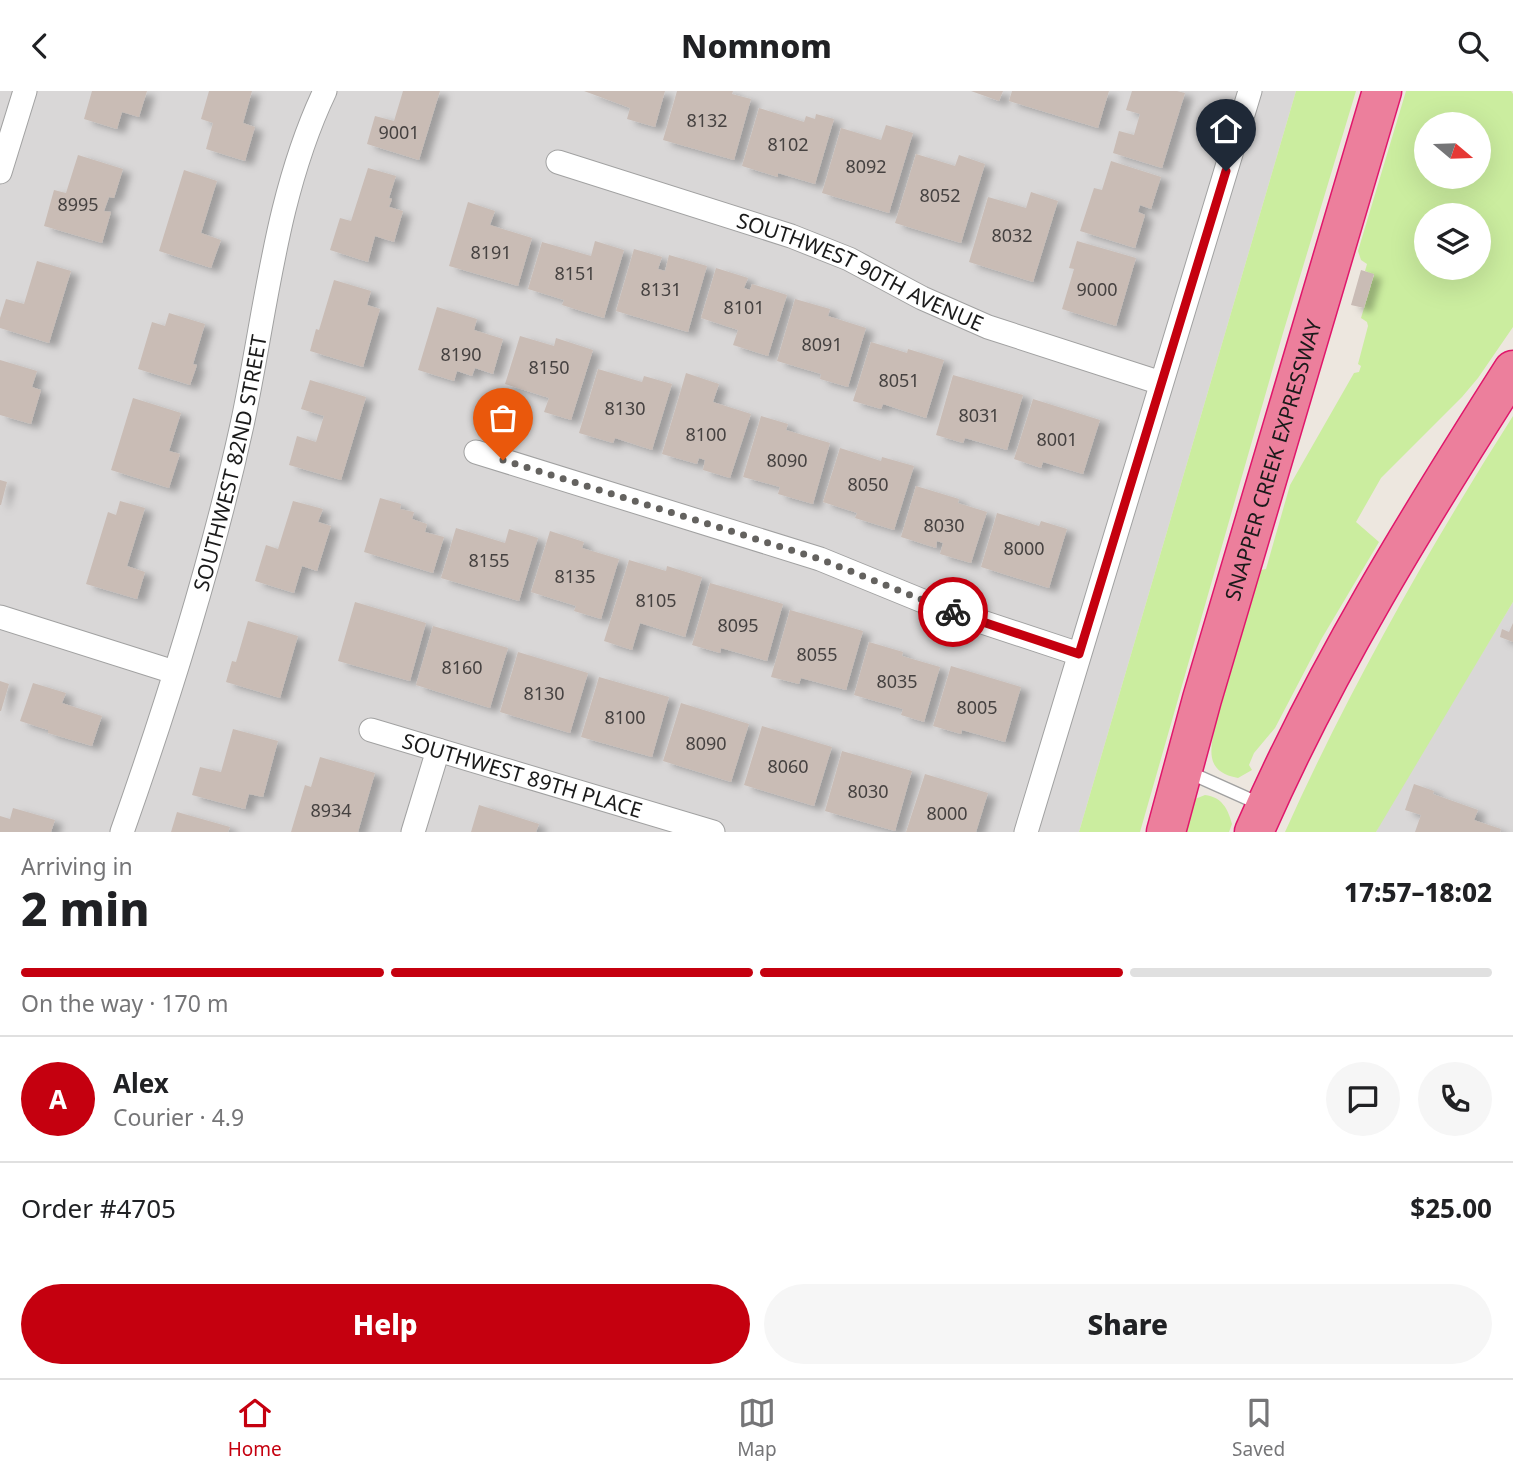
<!DOCTYPE html>
<html lang="en">
<head>
<meta charset="utf-8">
<style>
  body { margin:0; font-family:"Noto Sans",sans-serif; background:#f6f6f6; color:#202124; height:100vh; display:flex; flex-direction:column; font-size:26px; white-space:nowrap }
  * { box-sizing:border-box; margin:0 }
  p { font-size:23px; color:#757577 }
  .icon { flex:none; width:38px; height:38px; fill:none; stroke:currentColor; stroke-width:2; stroke-linecap:round; stroke-linejoin:round }
  .map { position:relative; height:741px; overflow:hidden }
  .panel { display:flex; flex-direction:column; background:#fff; flex:1 }
  .panel>* { flex:none }
  .needle { width:46px; rotate:109deg }
  .buttons { position:absolute; left:1414px; top:21px; display:grid; gap:14px }
  .buttons a { display:grid; place-items:center; width:77px; height:77px; border-radius:50%; background:#fff; box-shadow:0 7px 28px #0002; font-size:35px }
  .pin { position:absolute; display:grid; place-items:center; width:60px; height:60px; color:#fff; margin:-72px -30px; border-radius:50% 50% 50% 0; rotate:-45deg; box-shadow:0 0 7px #0007 }
  .pin .icon { rotate:45deg }
  .courier { position:absolute; display:grid; place-items:center; width:70px; height:70px; margin:-35px; border:5px solid #c5000f; border-radius:50%; background:#fff; color:#222; box-shadow:0 2px 9px #0007 }
  .summary em { font-style:normal; font-weight:800 }
  .summary div { display:flex; flex-direction:column-reverse }
  .summary { display:flex; align-items:center; justify-content:space-between; height:119px; padding:0 21px }
  h1 { font-size:46px; font-weight:800; line-height:52px }
  .bar { display:grid; grid-template-columns:repeat(4,1fr); gap:10px 7px; align-content:center; height:84px; padding:0 21px }
  .bar i { height:9px; border-radius:5px; background:#e0e0e0 }
  .bar .current { background:#c5000f }
  .bar p { grid-column:span 4 }
  .line { display:flex; align-items:center; gap:18px; padding:0 21px; border-top:2px solid #e0e0e0 }
  .line div { flex:1 }
  .round { display:grid; place-items:center; flex:none; width:74px; height:74px; border-radius:37px; background:#f6f6f6 }
  .cta { display:flex; gap:14px; margin-top:auto; padding:14px 21px }
  .cta a { flex:1; height:80px; border-radius:42px; background:#c5000f; color:#fff; font-size:28px; font-weight:800; line-height:80px; text-align:center }
  .cta a+a { background:#f6f6f6; color:#202124 }
  header { display:flex; justify-content:space-between; align-items:center; height:91px; padding:0 21px; background:#fff; font-size:32px; font-weight:800 }
  .tab-bar { display:flex; justify-content:space-around; align-items:center; height:98px; border-top:2px solid #e0e0e0; background:#fff; font-size:19px; color:#757577 }
  .tab-bar a { display:grid; justify-items:center; gap:4px }
  .tab-bar .current { color:#c5000f }
  .map>svg:first-child { display:block }
  .residential { fill:#d9d7d7 }
  .grass { fill:#cbed9f; fill-rule:evenodd }
  .building { fill:#c9bcb5; filter:url(#shadow) }
  .lines { fill:none; stroke-linecap:round; stroke-linejoin:round }
  .service-casing { stroke:#a1a1a1; stroke-width:15 }
  .minor-casing { stroke:#a1a1a1; stroke-width:25 }
  .motorway-casing { stroke:#e0176b; stroke-width:41 }
  .service { stroke:#fff; stroke-width:12 }
  .minor { stroke:#fff; stroke-width:23 }
  .motorway { stroke:#ec7f9c; stroke-width:38 }
  .done { stroke:#64625f; stroke-width:7; stroke-dasharray:0 12.6 }
  .route { stroke:#c5000f; stroke-width:9 }
  .labels { text-anchor:middle; dominant-baseline:central; stroke-width:5; stroke-linejoin:round; paint-order:stroke }
  .number-label { font-size:18px; fill:#464241 }
  .street-label { font-size:21px; fill:#1a1a1a; stroke:#fff }
</style>
</head>
<body>
<header><svg class="icon" aria-label="back" viewBox="0 0 24 24"><path d="M15 5l-7 7 7 7"/></svg>Nomnom<svg class="icon" aria-label="search" viewBox="0 0 24 24"><circle cx="10" cy="10" r="6"/><path d="M15 15l6 6"/></svg></header>
<div class="map">
<svg width="1513" height="741" viewBox="0 0 1513 741">
  <defs>
    <filter id="shadow"><feDropShadow dx="8" dy="4.5" stdDeviation="3.5" flood-color="#0004"/></filter>
  </defs>
  <rect width="100%" height="100%" fill="#ede7df"/>
  <path class="residential" d="M0,0H1296L1079,741H0Z
    M1513,511V741H1376L1386,721Z"/>
  <path class="grass" d="M1296,0H1356L1283,242L1140,741H1079Z
    M1406,0H1511L1513,3V236L1478,287L1462,306L1381,387L1356,431L1379,451L1322,547L1275,637L1254,662L1249,674L1252,679L1238,687C1205,681 1210,660 1215,635L1261,479L1266,478L1290,394L1354,282L1359,281L1361,275L1358,273L1368,235L1367,231L1361,227L1374,184L1365,180L1367,173L1361,169L1358,160ZM1426,33H1479V86H1426ZM1426,124H1479V177H1426Z
    M1513,325V511L1376,741H1285C1350,596 1428,459 1513,325Z
    M1205,704C1222,706 1228,718 1232,733L1229,741H1185L1195,708Z"/>
  <path class="building" d="M92,0H147L139,26L122,21L117,38L84,28Z
    M209,0H252L243,32L255,36L245,70L206,58L213,32L201,28Z
    M403,0H440L419,69L367,53L375,25L394,30Z
    M584,0H665L655,36L627,28L630,17Z
    M677,0H733L732,3L751,8L734,69L663,49Z
    M971,0H1003L999,10Z
    M1012,0H1109L1098,37L1009,10Z
    M1132,0H1177L1185,2L1162,77L1113,62L1119,40L1134,44L1140,23L1126,19Z
    M759,17L804,31L806,25L815,28L816,23L834,28L815,93L778,82V86L742,75Z
    M886,34L913,42L889,122L822,102L841,37L881,49Z
    M916,63L955,75L959,64L985,73L961,152L895,132Z
    M78,64L123,78L114,107L109,106L104,120L111,121L102,152L44,135L54,99L66,102Z
    M1111,70L1161,86L1151,118L1140,114L1138,121L1145,124L1135,157L1080,140L1094,97L1102,99Z
    M368,77L396,85L389,107L392,108L389,116L403,120L394,151L375,145L368,171L330,159L340,127L351,130Z
    M184,79L217,90L201,142L221,149L211,177L159,160Z
    M1031,101L1058,110L1033,191L969,171L988,106L1026,117Z
    M468,111L495,120L490,134L532,147L518,195L449,175Z
    M595,150L624,159L604,227L562,214L564,209L528,198L542,151L591,165Z
    M1077,150L1136,167L1116,235L1062,218L1074,178L1069,177Z
    M634,158L662,166L658,178L665,180L669,164L707,175L688,241L616,220Z
    M37,170L71,180L49,252L0,237V227L6,208L24,213Z
    M716,177L748,187L744,197L750,199L752,193L787,204L768,265L733,254L738,239L701,227Z
    M1361,179L1374,183L1364,217L1351,214Z
    M334,189L371,200L367,214L380,218L363,276L310,260L316,238L319,239Z
    M795,208L830,218L828,225L866,237L848,296L820,288L821,283L777,270Z
    M437,216L477,228L474,239L503,248L493,283L475,277L472,285L457,280L454,290L418,279Z
    M169,222L205,233L193,273L197,274L190,294L138,278L152,231L165,235Z
    M520,245L554,255L556,247L593,259L571,329L544,321L549,307L505,293Z
    M871,251L907,262L908,258L944,269L926,327L883,313L881,318L853,310Z
    M0,269L37,280L32,296L41,299L31,333L0,324Z
    M598,278L642,291L644,285L672,293L652,359L615,347L613,352L579,342Z
    M686,282L719,293L713,311L751,323L730,387L703,379L705,369L699,367L697,373L662,363Z
    M953,284L1023,304L1007,359L965,347L963,352L936,344Z
    M310,289L366,306L341,389L289,374L297,345L316,351L324,325L301,318Z
    M133,307L181,322L169,360L180,363L169,397L111,379Z
    M1033,308L1100,329L1083,383L1043,371L1041,377L1014,368Z
    M761,325L788,333L786,339L830,352L813,413L778,403L780,396L743,386Z
    M840,357L881,370L882,366L914,375L894,439L855,427L857,422L823,411Z
    M0,389L7,391L1,414H0Z
    M916,395L959,408L958,412L987,421L971,472L940,463L943,452L937,450L936,457L901,446Z
    M380,407L401,413L400,418L414,421L412,428L427,433L425,441L444,446L433,482L364,461Z
    M120,410L145,417L127,475L145,481L137,508L86,493L108,421L116,424Z
    M293,410L323,418L318,431L331,435L317,480L302,475L294,502L255,490L266,454L278,458Z
    M997,422L1039,435L1041,430L1067,438L1049,497L981,476Z
    M456,437L505,452L509,438L538,447L519,510L441,487Z
    M550,440L584,451L582,457L619,468L601,528L574,520L576,515L531,501Z
    M629,469L666,480L667,475L702,486L685,546L640,532L632,559L604,550Z
    M710,492L783,513L767,570L721,557L720,562L692,554Z
    M355,511L426,532L410,590L338,570Z
    M790,519L863,540L846,599L801,587L799,593L771,586Z
    M248,530L298,545L280,607L226,591L232,570L236,571Z
    M1513,532V551L1500,546L1502,538L1509,541Z
    M433,535L508,557L490,617L416,594Z
    M869,551L903,561L902,565L940,576L924,631L901,624L903,618L854,604Z
    M518,561L588,582L570,642L500,621Z
    M951,575L1021,596L1005,651L962,639L961,643L933,635Z
    M599,586L669,606L652,666L581,646Z
    M0,590L9,593L1,620H0Z
    M33,592L66,602L62,612L102,625L92,655L48,642V639L20,630Z
    M681,612L749,633L731,691L663,670Z
    M762,635L832,656L814,715L744,694Z
    M233,638L278,650L263,706L249,703L245,718L192,704L200,676L221,681Z
    M842,660L912,680L895,740L825,720Z
    M320,666L375,682L358,741H291L305,694L311,696Z
    M925,683L988,702L976,741H906Z
    M1414,693L1434,700L1433,703L1478,719L1474,729L1501,738L1500,741H1415L1421,724L1405,719Z
    M479,714L539,733L536,741H471Z
    M13,717L55,729L51,741H0V725L10,728Z
    M177,721L230,736L228,741H171Z"/>
  <g class="lines">
    <defs>
      <path id="service" d="M1186,680L1262,714"/>
      <g id="minor">
        <path id="s1" d="M558,71L791,145L849,168L922,207L988,236L1161,292"/>
        <path d="M0,81L25,0"/>
        <path d="M476,361L820,468L940,517L1079,563"/>
        <path d="M0,526L174,581"/>
        <path id="s2" d="M371,639L713,741"/>
        <path id="s3" d="M122,741C169,608 212,471 242,334C266,222 275,105 325,0"/>
        <path d="M413,741L438,659"/>
        <path d="M1026,741L1250,0"/>
      </g>
      <g id="motorway">
        <path id="s4" d="M1166,741L1202,608L1382,0"/>
        <path d="M1254,741C1325,578 1418,428 1513,279"/>
      </g>
    </defs>
    <use href="#service" class="service-casing"/>
    <use href="#minor" class="minor-casing"/>
    <use href="#motorway" class="motorway-casing"/>
    <use href="#service" class="service"/>
    <use href="#minor" class="minor"/>
    <use href="#motorway" class="motorway"/>
  </g>
  <g class="lines">
    <path class="done" d="M503,369L820,468L953,521"/>
    <path class="route" d="M953,521L1079,563L1226,80"/>
  </g>
  <g class="labels">
    <g class="number-label">
      <text x="707" y="29">8132</text>
      <text x="399" y="41">9001</text>
      <text x="788" y="53">8102</text>
      <text x="866" y="75">8092</text>
      <text x="940" y="104">8052</text>
      <text x="78" y="113">8995</text>
      <text x="1012" y="144">8032</text>
      <text x="491" y="161">8191</text>
      <text x="575" y="182">8151</text>
      <text x="661" y="198">8131</text>
      <text x="1097" y="198">9000</text>
      <text x="744" y="216">8101</text>
      <text x="822" y="253">8091</text>
      <text x="461" y="263">8190</text>
      <text x="549" y="276">8150</text>
      <text x="899" y="289">8051</text>
      <text x="625" y="317">8130</text>
      <text x="979" y="324">8031</text>
      <text x="706" y="343">8100</text>
      <text x="1057" y="348">8001</text>
      <text x="787" y="369">8090</text>
      <text x="868" y="393">8050</text>
      <text x="944" y="434">8030</text>
      <text x="1024" y="457">8000</text>
      <text x="489" y="469">8155</text>
      <text x="575" y="485">8135</text>
      <text x="656" y="509">8105</text>
      <text x="738" y="534">8095</text>
      <text x="817" y="563">8055</text>
      <text x="462" y="576">8160</text>
      <text x="897" y="590">8035</text>
      <text x="544" y="602">8130</text>
      <text x="977" y="616">8005</text>
      <text x="625" y="626">8100</text>
      <text x="706" y="652">8090</text>
      <text x="788" y="675">8060</text>
      <text x="868" y="700">8030</text>
      <text x="331" y="719">8934</text>
      <text x="947" y="722">8000</text>
    </g>
    <g class="street-label">
      <text stroke="none"><textPath href="#s1" startOffset="322">SOUTHWEST 90TH AVENUE</textPath></text>
      <text stroke="none"><textPath href="#s4" startOffset="387">SNAPPER CREEK EXPRESSWAY</textPath></text>
      <text stroke="none"><textPath href="#s3" startOffset="385">SOUTHWEST 82ND STREET</textPath></text>
      <text stroke="none"><textPath href="#s2" startOffset="158">SOUTHWEST 89TH PLACE</textPath></text>
    </g>
  </g>
</svg>
<div class="buttons">
<a><svg class="needle" viewBox="-14 -14 28 28"><path d="M0-13l5 13h-10z" fill="#e53935"/><path d="M0 13l5-13h-10z" fill="#757577"/></svg></a>
<a><svg class="icon" aria-label="layers" viewBox="0 0 24 24"><path d="M12 4l9 5-9 5-9-5zM3 14l9 5 9-5"/></svg></a>
</div>
<div class="pin" style="left:503px;top:369px;background:#ea580c"><svg class="icon" aria-label="bag" viewBox="0 0 24 24"><path d="M5 8h14l-1 12H6zM9 8a3 3 0 0 1 6 0"/></svg></div>
<div class="pin" style="left:1226px;top:80px;background:#1f2937"><svg class="icon" aria-label="home" viewBox="0 0 24 24"><path d="M3 11l9-7 9 7M6 9v11h12V9"/></svg></div>
<div class="courier" style="left:953px;top:521px"><svg class="icon" aria-label="bike" viewBox="0 0 24 24"><circle cx="6" cy="16" r="4"/><circle cx="18" cy="16" r="4"/><path d="M6 16l4-8h5l3 8M10 8l3 8H6M13 5h3"/></svg></div>
</div>
<section class="panel">
<div class="summary"><div><h1>2 min</h1><p>Arriving in</p></div><em>17:57–18:02</em></div>
<div class="bar"><i class="current"></i><i class="current"></i><i class="current"></i><i></i><p>On the way · 170 m</p></div>
<div class="line" style="height:126px"><b class="round" style="background:#c5000f;color:#fff">A</b><div><b>Alex</b><p>Courier · 4.9</p></div><a class="round"><svg class="icon" aria-label="chat" viewBox="0 0 24 24"><path d="M4 5h16v11H9l-5 4z"/></svg></a><a class="round"><svg class="icon" aria-label="phone" viewBox="0 0 24 24"><path d="M5 4h4l2 5-3 2q2 4 5 5l2-3 5 2v4C11 20 4 13 5 4z"/></svg></a></div>
<div class="line" style="height:91px"><div>Order #4705</div><b>$25.00</b></div>
<div class="cta"><a>Help</a><a>Share</a></div>
</section>
<nav class="tab-bar">
<a class="current"><svg class="icon" aria-label="home" viewBox="0 0 24 24"><path d="M3 11l9-7 9 7M6 9v11h12V9"/></svg>Home</a>
<a><svg class="icon" aria-label="map" viewBox="0 0 24 24"><path d="M3 6l6-2 6 2 6-2v14l-6 2-6-2-6 2zM9 4v14M15 6v14"/></svg>Map</a>
<a><svg class="icon" aria-label="saved" viewBox="0 0 24 24"><path d="M7 4h10v16l-5-4-5 4z"/></svg>Saved</a>
</nav>
</body>
</html>
